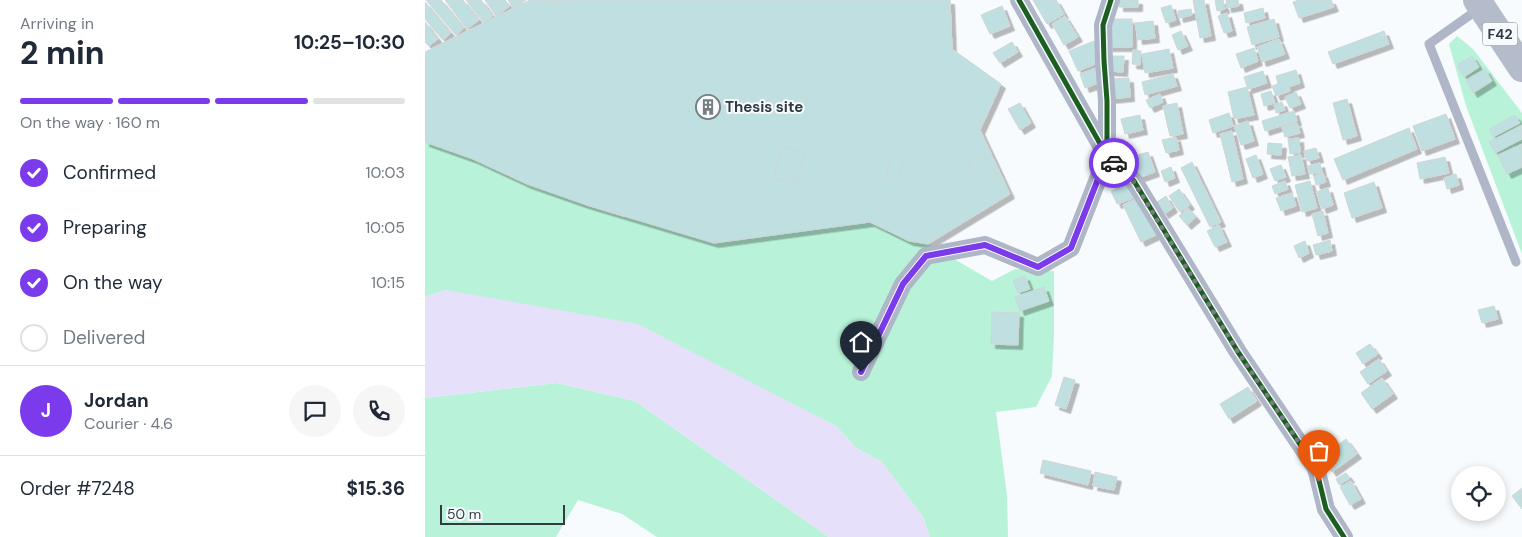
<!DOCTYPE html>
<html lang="en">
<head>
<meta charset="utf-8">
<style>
  body { margin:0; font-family:"DM Sans",sans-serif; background:#f6f6f7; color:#1f2937; height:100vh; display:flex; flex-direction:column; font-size:19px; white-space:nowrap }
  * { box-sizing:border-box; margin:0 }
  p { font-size:16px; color:#747a83 }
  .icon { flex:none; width:28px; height:28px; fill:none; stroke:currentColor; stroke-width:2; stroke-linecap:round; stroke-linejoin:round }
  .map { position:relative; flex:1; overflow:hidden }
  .side { display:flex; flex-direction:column; background:#fff; width:425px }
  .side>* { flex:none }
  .buttons { position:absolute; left:1026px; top:466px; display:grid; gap:10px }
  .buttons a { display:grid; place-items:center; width:55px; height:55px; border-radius:50%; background:#fff; box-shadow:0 2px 8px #0003; font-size:25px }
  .scale { position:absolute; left:15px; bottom:12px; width:125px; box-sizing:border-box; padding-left:5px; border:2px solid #313b40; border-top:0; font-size:14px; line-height:18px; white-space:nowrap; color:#313b40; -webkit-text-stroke:4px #f7fbfe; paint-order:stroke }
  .pin { position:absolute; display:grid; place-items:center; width:42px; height:42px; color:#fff; margin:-51px -21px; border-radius:50% 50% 50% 0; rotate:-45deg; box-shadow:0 0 5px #0007 }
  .pin .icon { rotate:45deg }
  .courier { position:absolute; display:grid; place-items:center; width:50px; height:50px; margin:-25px; border:4px solid #7c3aed; border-radius:50%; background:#fff; color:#222; box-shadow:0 1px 6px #0007 }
  .summary em { font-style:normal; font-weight:700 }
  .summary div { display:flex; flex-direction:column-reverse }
  .summary { display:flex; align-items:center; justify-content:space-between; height:85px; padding:0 20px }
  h1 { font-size:32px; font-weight:700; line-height:38px }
  .bar { display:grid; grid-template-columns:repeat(4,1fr); gap:8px 5px; align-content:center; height:60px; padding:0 20px }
  .bar i { height:6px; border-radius:4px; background:#e0e1e3 }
  .bar .selected { background:#7c3aed }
  .bar p { grid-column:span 4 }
  .line { display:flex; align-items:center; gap:12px; padding:0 20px; border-top:1px solid #e0e1e3 }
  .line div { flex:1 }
  .round { display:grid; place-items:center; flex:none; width:52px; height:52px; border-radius:26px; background:#f6f6f7 }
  ol { padding:0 20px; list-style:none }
  li { display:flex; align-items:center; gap:15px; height:55px }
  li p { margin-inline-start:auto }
  li .icon { padding:5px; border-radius:50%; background:#7c3aed; color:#fff; stroke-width:4 }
  li:last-child { color:#747a83 }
  li i { width:28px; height:28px; border:2px solid #e0e1e3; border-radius:50% }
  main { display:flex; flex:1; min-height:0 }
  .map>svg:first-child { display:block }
  .green { fill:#b8f3d9 }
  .water { fill:#e6e0fb }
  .building { fill:#bfdfe0; stroke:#cfd6d7; filter:url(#shadow) }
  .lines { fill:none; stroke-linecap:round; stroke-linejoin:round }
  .lane { stroke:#aeb6c7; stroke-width:9 }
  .street { stroke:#aeb6c7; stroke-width:18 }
  .highway { stroke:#b4bbcb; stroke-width:28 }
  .cycleway-casing { stroke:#f7fbfe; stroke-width:8 }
  .cycleway { stroke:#1b5e20; stroke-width:5 }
  .done { stroke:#777e82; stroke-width:5; stroke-dasharray:0 9 }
  .route { stroke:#7c3aed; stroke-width:6 }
  .labels { text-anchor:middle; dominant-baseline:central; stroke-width:4; stroke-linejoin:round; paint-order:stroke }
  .shield { fill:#f7fbfe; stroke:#6c7579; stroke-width:1 }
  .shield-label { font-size:14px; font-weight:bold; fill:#313b40 }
  .poi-label { font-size:15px; font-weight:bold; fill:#313b40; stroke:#f7fbfe; text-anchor:start }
</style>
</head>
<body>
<main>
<section class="side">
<div class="summary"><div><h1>2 min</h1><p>Arriving in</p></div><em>10:25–10:30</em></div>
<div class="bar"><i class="selected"></i><i class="selected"></i><i class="selected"></i><i></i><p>On the way · 160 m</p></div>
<ol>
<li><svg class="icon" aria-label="check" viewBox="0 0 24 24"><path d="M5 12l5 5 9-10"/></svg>Confirmed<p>10:03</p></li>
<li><svg class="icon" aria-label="check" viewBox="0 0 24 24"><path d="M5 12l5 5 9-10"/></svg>Preparing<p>10:05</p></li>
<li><svg class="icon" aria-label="check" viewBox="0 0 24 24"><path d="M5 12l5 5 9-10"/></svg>On the way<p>10:15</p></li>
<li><i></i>Delivered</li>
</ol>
<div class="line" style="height:90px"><b class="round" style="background:#7c3aed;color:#fff">J</b><div><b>Jordan</b><p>Courier · 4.6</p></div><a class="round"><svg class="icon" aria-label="chat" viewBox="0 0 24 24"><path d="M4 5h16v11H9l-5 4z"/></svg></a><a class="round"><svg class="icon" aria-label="phone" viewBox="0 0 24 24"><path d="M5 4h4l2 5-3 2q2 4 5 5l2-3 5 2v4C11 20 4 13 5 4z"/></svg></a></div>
<div class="line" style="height:65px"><div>Order #7248</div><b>$15.36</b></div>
</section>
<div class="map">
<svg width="1097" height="537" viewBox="0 0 1097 537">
  <defs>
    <filter id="shadow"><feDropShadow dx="4.5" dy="4.5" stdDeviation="0" flood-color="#0004"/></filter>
  </defs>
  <rect width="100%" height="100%" fill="#f8fbfd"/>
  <path class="green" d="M1032,36L1048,49L1097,113V254L1041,106L1024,44Z
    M0,138L118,185L162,206L198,217L423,216L481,231L567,281L590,269L629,271V335L627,376L611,407L571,412L582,495L583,537H505L498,517L456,461L432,449L411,426L340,391L21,290L0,297Z
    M132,383L210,401L404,537H232L197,514L153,500L131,537H0V398Z"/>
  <path class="water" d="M21,290L213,324L411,426L432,449L456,461L498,517L505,537H404L210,401L132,383L0,398V297Z"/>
  <path class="building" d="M1,0H16L39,28L31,35Z
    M20,0H38L54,20L42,29Z
    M41,0H56L68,16L59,23Z
    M60,0H80L85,6L71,16Z
    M83,0H101L89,9Z
    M105,0H525L527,49L576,84L555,130L585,194L503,244L484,241L445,222L289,243L159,204L102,184L48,159L0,142V52Z
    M125,0H139L132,7Z
    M608,0H631L639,14L622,24Z
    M694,0H713V7H694Z
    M768,0H779L786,36L775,38Z
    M790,0H798L800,9L792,11Z
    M801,0H813L814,6L802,8Z
    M874,0H906L909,7L874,18L868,2Z
    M0,2L26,33L18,40L0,19Z
    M746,5L751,20L741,23L736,8Z
    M577,6L585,26L565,34L556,15Z
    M838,8L840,18L821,23L819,13Z
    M766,9L767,15L754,18L753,11Z
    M802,13L807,31L799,33L793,16Z
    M640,16L653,37L639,45L627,24Z
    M684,19H707V47H683Z
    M849,19L854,37L827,45L822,27Z
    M728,21L730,38L713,40L710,23Z
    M0,22L13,39L4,46L0,42Z
    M756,31L763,46L753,50L747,35Z
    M959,31L964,44L908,64L903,52Z
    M854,39L860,54L837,62L832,47Z
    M669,41L678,61L653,71L644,51Z
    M587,42L593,52L575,63L568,53Z
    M829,48L833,61L816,68L811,54Z
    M744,49L748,68L720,73L717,54Z
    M708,50L716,51L715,65L707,64Z
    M684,56H699L698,72L684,71Z
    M1047,56L1054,67L1039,77L1032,65Z
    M674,67L679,81L660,88L655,74Z
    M1060,69L1067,81L1048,93L1041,80Z
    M871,70L875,83L864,87L865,91L851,96L847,86L853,84L851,76Z
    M838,71L842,83L823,89L819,77Z
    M748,74L752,86L720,95L717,82Z
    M704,78L705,97L684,99L683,79Z
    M822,87L829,115L809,119L803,92Z
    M846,91L850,103L839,106L836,94Z
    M871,92L876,104L865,108L860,97Z
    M735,94L738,102L725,108L721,100Z
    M922,99L932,136L918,140L908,103Z
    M857,102L860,110L851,113L849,105Z
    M595,103L606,123L595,130L583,109Z
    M752,103L758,134L745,136L738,106Z
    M869,111L872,121L840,131L837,121Z
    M804,113L808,126L788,133L784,120Z
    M1021,114L1030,139L997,151L988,126Z
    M715,115L718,130L700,134L696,119Z
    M1090,115L1095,123L1068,137L1064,129Z
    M823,121L829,141L816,145L809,126Z
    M872,123L875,133L860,137L857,127Z
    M1097,125V139L1070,153L1064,142Z
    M984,128L992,149L918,180L909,159Z
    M807,131L818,179L807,182L795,134Z
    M751,137L754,150L741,153L737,140Z
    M874,138L875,153L865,154L863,139Z
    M843,143L857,144L856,155L842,154Z
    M1097,144V167L1082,174L1073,155Z
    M356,147L380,152L372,184L349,178Z
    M891,148L894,158L882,161L879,151Z
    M723,152L730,172L713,178L706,157Z
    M559,153L573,177L558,186L543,162Z
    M831,155L838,174L828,178L821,159Z
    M876,155L880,174L867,176L863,157Z
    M467,156L479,160L473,180L461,177Z
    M1020,157L1024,173L995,179L992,163Z
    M767,162L796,222L785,227L756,168Z
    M895,163L897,172L885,174L883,166Z
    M856,165L861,177L850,181L845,169Z
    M746,167L750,178L740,182L736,171Z
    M898,173L901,182L891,185L889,176Z
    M1031,174L1034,185L1022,189L1019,178Z
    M860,181L863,189L850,194L847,186Z
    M885,181L892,208L877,212L870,185Z
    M949,182L957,208L927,218L919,193Z
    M705,183L711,197L692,204L686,191Z
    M903,188L908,205L897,209L891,192Z
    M754,189L765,205L755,212L744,196Z
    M867,193L871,206L856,211L851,198Z
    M717,196L735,233L716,242L698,205Z
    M741,196L748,208L739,214L732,202Z
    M763,208L771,217L762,225L754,216Z
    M898,211L903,233L893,236L887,214Z
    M794,225L802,242L790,247L782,231Z
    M905,240L907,251L891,255L888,245Z
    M880,241L884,253L874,258L869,246Z
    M600,276L605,289L593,293L588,281Z
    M619,287L624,301L595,311L590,297Z
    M1069,306L1073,319L1057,323L1053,310Z
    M567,312L594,313L593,345L566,344Z
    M945,344L953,354L938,364L931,353Z
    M954,359L962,371L943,384L935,372Z
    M639,377L650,380L641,409L630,405Z
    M957,378L968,394L947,409L936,393Z
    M823,387L832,401L804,419L795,404Z
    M921,439L932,454L907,472L897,457Z
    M618,460L666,471L663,485L615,473Z
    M670,472L692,477L689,490L668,486Z
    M921,473L925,478L914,485L911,479Z
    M926,481L936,499L925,505L915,487Z
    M1097,488V509L1087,496Z"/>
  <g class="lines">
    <path class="lane" d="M1055,8L1004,44L1091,262"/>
    <path class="street" d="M594,0L682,156L709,181L813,352L891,468L901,509L919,537
      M436,372L478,284L501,256L560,245L613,267L646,248L682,156V101L679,61L678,25L686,0"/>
    <path class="highway" d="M1052,0L1097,68"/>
    <defs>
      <path id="cycleway" d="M594,0L682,156L709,181L813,352L891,468L901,509L919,537
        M436,372L478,284L501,256L560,245L613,267L646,248L682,156V101L679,61L678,25L686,0"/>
    </defs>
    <use href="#cycleway" class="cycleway-casing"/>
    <use href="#cycleway" class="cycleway"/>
  </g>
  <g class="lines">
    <path class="done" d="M689,163L709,182L813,352L891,468L894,481"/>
    <path class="route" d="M436,372L478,284L501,256L560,245L613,267L646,248L682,156L689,163"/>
  </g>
  <defs>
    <symbol id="building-ring" viewBox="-11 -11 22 22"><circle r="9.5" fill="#f7fbfe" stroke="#777e82" stroke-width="1.5"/><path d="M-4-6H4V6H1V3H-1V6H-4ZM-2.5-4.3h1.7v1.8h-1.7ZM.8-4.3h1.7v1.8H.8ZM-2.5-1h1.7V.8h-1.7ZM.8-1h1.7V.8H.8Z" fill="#777e82"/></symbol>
  </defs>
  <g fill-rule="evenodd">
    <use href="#building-ring" x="269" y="93" width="28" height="28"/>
  </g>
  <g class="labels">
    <rect class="shield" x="1057.5" y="22.5" width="35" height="23" rx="4"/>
    <g class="shield-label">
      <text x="1075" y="34">F42</text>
    </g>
    <g class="poi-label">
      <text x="300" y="107">Thesis site</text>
    </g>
  </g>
</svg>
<div class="buttons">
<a><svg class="icon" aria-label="locate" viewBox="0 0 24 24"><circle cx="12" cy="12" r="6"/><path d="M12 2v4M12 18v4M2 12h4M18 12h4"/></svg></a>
</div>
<div class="scale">50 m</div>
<div class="pin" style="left:894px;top:481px;background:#ea580c"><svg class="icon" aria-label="bag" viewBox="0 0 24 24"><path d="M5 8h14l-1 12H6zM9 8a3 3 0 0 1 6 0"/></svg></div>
<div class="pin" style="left:436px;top:372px;background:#1f2937"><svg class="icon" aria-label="home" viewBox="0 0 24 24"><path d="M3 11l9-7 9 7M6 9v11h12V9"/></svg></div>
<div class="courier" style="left:689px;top:163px"><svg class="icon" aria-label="car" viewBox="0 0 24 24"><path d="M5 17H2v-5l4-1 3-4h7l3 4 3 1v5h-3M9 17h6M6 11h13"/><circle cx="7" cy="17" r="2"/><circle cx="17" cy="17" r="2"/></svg></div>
</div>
</main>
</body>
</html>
